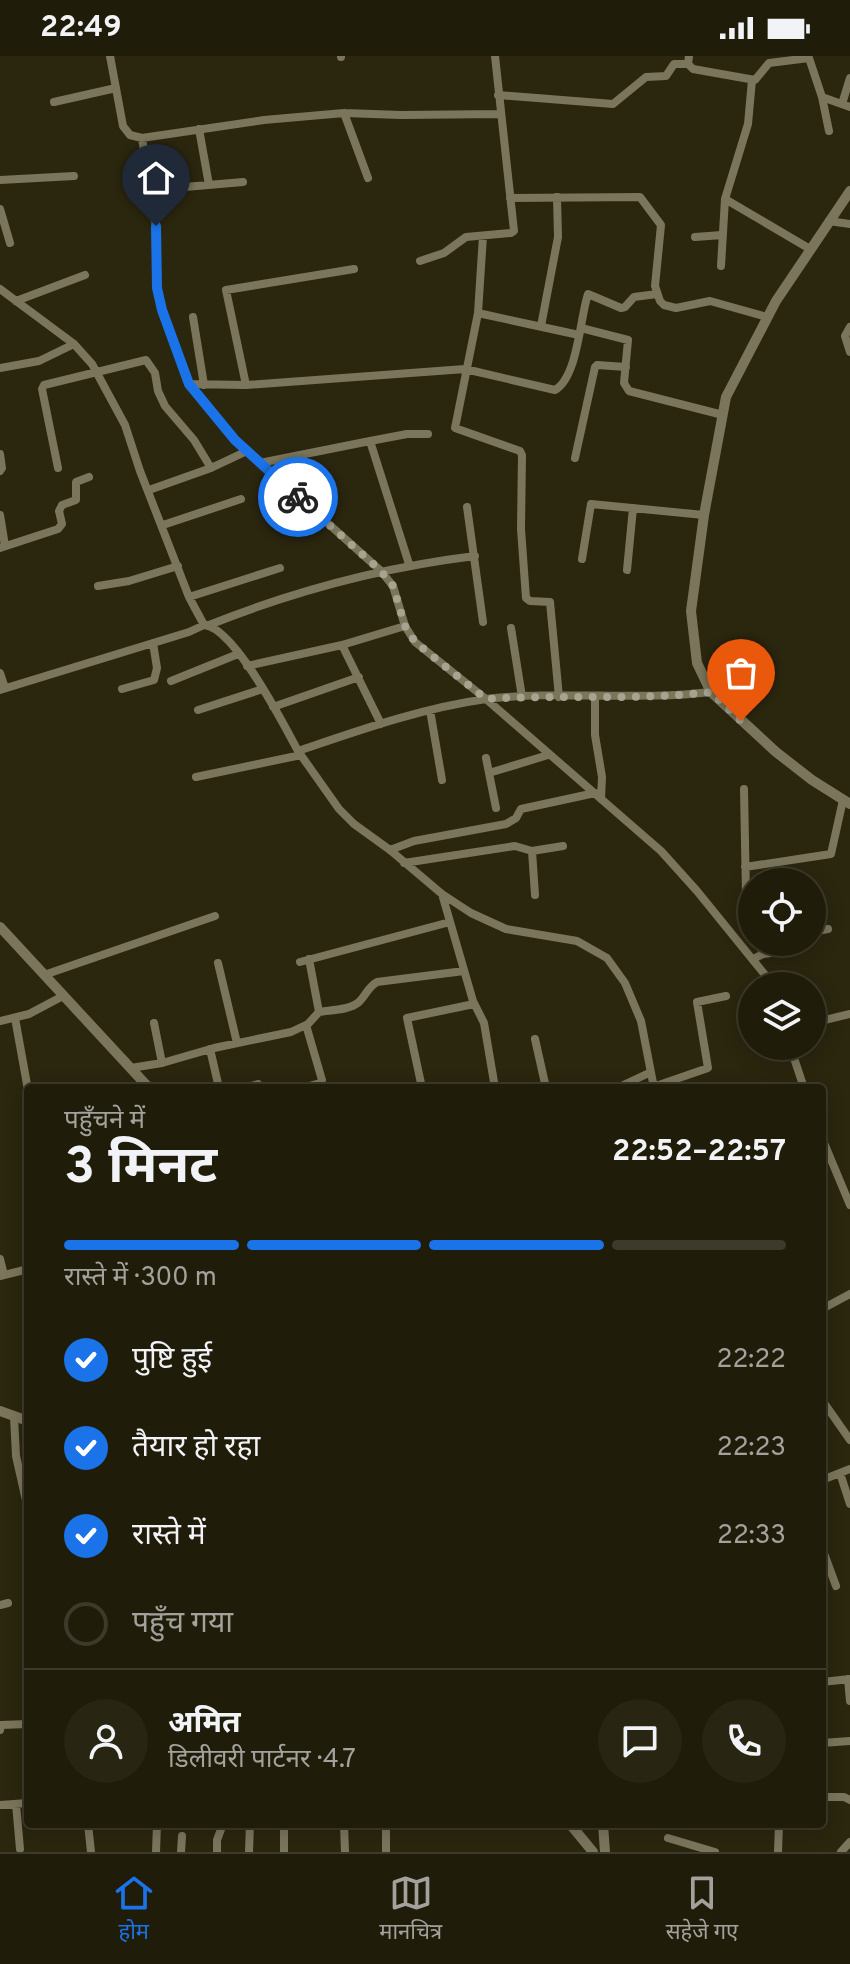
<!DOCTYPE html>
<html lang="hi">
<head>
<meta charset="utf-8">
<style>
  body { margin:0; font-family:Overpass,"Noto Sans Devanagari",sans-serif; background:#282513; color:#f1f3f6; height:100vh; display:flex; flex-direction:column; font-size:30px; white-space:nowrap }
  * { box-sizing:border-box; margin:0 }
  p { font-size:26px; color:#a2a19c }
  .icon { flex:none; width:44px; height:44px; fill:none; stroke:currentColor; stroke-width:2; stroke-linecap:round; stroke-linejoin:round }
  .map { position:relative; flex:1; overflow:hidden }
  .side { position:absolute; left:24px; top:1028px; width:802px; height:744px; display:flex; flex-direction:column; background:#201c0a; border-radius:8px; box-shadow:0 4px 20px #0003,0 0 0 2px #3d3a2b }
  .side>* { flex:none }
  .buttons { position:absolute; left:738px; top:812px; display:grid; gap:16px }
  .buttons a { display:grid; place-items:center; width:88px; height:88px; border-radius:50%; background:#201c0a; box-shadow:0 4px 20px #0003,0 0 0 2px #3d3a2b; font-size:40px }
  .pin { position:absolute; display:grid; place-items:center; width:68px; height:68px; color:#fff; margin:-82px -34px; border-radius:50% 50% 50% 0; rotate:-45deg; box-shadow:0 0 8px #0007 }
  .pin .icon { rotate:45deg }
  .courier { position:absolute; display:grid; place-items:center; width:80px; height:80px; margin:-40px; border:6px solid #1a73e8; border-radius:50%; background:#fff; color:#222; box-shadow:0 2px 10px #0007 }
  .overview em { font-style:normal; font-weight:700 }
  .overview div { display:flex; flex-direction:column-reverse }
  .overview { display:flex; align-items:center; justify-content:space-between; height:136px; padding:0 40px }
  h1 { font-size:52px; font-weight:700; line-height:60px }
  .bar { display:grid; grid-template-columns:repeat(4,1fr); gap:12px 8px; align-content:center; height:96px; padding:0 40px }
  .bar i { height:10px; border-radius:6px; background:#3d3a2b }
  .bar .on { background:#1a73e8 }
  .bar p { grid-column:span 4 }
  .line { display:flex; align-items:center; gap:20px; padding:0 40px; border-top:2px solid #3d3a2b }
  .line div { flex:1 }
  .round { display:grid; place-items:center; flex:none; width:84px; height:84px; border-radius:42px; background:#282513 }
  ol { padding:0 40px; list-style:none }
  li { display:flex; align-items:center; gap:24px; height:88px }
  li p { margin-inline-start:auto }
  li .icon { padding:8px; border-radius:50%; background:#1a73e8; color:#fff; stroke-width:4 }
  li:last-child { color:#a2a19c }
  li i { width:44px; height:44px; border:4px solid #3d3a2b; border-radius:50% }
  .status { display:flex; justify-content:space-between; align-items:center; height:56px; padding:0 40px; background:#201c0a; direction:ltr }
  .status svg { height:22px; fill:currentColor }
  .dock { display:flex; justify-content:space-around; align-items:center; height:112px; border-top:2px solid #3d3a2b; background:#201c0a; font-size:22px; color:#a2a19c }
  .dock a { display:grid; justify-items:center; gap:4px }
  .dock .on { color:#1a73e8 }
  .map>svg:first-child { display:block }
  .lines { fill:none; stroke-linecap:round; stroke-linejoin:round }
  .minor { stroke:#7b765b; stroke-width:8 }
  .tertiary { stroke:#7b765b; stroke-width:10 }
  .done { stroke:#a7a391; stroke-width:8; stroke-dasharray:0 14.4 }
  .route { stroke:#1a73e8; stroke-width:10 }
</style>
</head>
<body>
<div class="status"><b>22:49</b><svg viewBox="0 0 49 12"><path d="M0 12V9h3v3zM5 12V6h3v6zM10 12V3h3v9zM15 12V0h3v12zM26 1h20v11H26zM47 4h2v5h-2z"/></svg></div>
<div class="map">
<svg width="850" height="1796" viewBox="0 0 850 1796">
  <rect width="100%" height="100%" fill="#2b260e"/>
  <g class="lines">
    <path class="minor" d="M110,0L123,70L130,79L142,82L264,64L344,57L401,59L500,58
      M341,0V1
      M689,0L688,8L693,13L755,24L769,7L809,2L822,41L850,51
      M498,39L613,48L646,21L666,20L674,8H688
      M822,41L829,75
      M54,46L116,32
      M842,48L850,22
      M344,57L368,122
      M199,73L209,129
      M142,82L156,170L157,232L162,254L189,328L235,384L381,515L393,530L405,570L415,586L486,643L661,795L697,835L774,930
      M0,124L74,120
      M150,134L243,126
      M510,142L640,141L661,169L655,230L660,245L664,249L676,252L710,245L767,261
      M725,143L748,68L752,24
      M0,153L10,187
      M829,165L850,168
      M483,180L478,257L455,372L520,395L522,399L521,473L526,542L530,545L550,546L559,641
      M695,181L722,179
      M420,205L444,197L466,181L511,177L514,175L495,0
      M721,210L725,143L810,193
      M0,233L74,288L92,308L125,369L140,415L189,541L204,569
      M16,245L85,219
      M478,257L579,279
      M193,261L204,329
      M541,270L558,181L557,141
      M850,271L845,280L850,296
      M581,272L628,284L624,327L629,335L723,359
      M0,312L39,305L74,288
      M189,328L246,329L465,313L555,334C578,321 580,261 588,238L621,252L625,251L634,241L657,238
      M246,329L226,234L354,213
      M370,385L407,378H428
      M0,398L2,412L0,415
      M575,402L595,311L597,309L626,311
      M260,407L370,385L409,508
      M58,412L42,333L44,329L146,304L155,317L158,335L165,350L194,384L211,412
      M149,434L211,412L247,395
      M467,451L483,566
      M0,459L5,490
      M163,469L241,443
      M0,492L58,473L62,468L59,455L62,449L76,444V426L89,421
      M582,503L591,448L704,459
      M627,514L633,452
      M98,530L129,525L178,510
      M189,541L280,512
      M209,569C294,535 385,511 475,500
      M511,572L522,641
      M342,589L381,668
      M247,610L342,589L405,570
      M0,617L5,632
      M171,625L238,598
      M122,633L154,624L157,612L153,587
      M0,634L189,576L204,569C234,571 283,667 298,695C360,674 422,652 486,643C560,634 636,645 711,636
      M595,642V679L602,721L601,743
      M273,651L359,621
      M198,654L263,633
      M430,654L442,724
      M298,695L339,753L354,768L390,794L442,838L471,857L506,873L577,885L607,902L625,927L641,965L654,1032
      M486,702L496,752
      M489,717L548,699
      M196,721L301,699
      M744,733L746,839L752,861
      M390,794L414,785L506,768L516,762L521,753L595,737
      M532,795L535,839
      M404,807L515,790L532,795L563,790
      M745,811L831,798L843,744
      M442,838L473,945L484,967L495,1032
      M812,876L828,873
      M759,886L763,898
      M753,903L763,898L788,895L786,886
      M300,906L450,866
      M218,907L237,987
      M44,919L215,860
      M319,956C331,954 350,954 359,946C366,939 368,931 377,926L464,915
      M15,962L28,1034
      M0,965L29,958L63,940
      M154,967L162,1007
      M812,967L850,958
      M306,969L322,1024L320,1027L309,1030
      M535,983L546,1032
      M790,990L804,1032
      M210,993L219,1032
      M131,1012L162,1007L214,992L291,976L308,968L319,956L309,903
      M653,1031L708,1012L697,946L726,940
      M244,1032L258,1028
      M422,1032L407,962L474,948
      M617,1032L649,1017
      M822,1082L850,1149
      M0,1203L4,1219
      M0,1220L28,1213
      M822,1253L850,1238
      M822,1344L850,1384
      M14,1360L16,1400L28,1453
      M840,1417L850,1448
      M822,1424L850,1413
      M822,1492L836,1530
      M0,1549L8,1547
      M848,1623L850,1645
      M822,1626L850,1623
      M0,1674L1,1669L28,1668
      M822,1687L850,1685
      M822,1741H844L850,1744
      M16,1748L20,1793
      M0,1749L28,1747
      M88,1768L91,1796
      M344,1768L345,1796
      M668,1782L715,1796
      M156,1796L157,1768
      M181,1796L182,1780
      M217,1796V1784L223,1768
      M249,1796L250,1768
      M284,1796V1768
      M386,1796V1768
      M778,1796L779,1768
      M841,1796L850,1786"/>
    <path class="tertiary" d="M850,135L776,245L726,341L704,459L691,555L697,607L711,636L776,696L812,724L850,748
      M0,871L149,1032
      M0,1355L28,1365
      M570,1768L593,1796
      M603,1768L605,1796"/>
  </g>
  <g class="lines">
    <path class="done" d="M298,441L381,515L393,530L405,570L415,586L486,643C561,638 636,645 711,636L741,665"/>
    <path class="route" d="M156,170L157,232L162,254L189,328L235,384L298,441"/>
  </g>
</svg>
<div class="buttons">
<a><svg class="icon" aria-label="locate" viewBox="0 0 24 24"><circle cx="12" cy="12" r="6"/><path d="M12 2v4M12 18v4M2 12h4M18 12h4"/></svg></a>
<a><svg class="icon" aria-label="layers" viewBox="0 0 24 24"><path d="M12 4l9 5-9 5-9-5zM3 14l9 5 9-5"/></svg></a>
</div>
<div class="pin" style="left:741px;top:665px;background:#ea580c"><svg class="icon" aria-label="bag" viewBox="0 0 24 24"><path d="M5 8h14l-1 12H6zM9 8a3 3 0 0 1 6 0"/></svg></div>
<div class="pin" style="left:156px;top:170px;background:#1f2937"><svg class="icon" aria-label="home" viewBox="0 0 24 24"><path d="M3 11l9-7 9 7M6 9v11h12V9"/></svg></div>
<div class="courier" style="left:298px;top:441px"><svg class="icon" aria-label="bike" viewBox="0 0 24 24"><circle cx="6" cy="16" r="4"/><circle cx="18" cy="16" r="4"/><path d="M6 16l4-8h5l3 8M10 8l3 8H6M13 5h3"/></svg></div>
<section class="side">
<div class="overview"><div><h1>3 मिनट</h1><p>पहुँचने में</p></div><em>22:52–22:57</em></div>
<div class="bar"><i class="on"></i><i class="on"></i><i class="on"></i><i></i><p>रास्ते में · 300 m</p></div>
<ol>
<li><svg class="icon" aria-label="check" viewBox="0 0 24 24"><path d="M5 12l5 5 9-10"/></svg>पुष्टि हुई<p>22:22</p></li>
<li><svg class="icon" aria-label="check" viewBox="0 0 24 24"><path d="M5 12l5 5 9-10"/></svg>तैयार हो रहा<p>22:23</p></li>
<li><svg class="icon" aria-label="check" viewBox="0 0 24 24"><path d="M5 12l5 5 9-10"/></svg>रास्ते में<p>22:33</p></li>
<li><i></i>पहुँच गया</li>
</ol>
<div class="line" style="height:144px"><a class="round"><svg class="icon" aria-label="person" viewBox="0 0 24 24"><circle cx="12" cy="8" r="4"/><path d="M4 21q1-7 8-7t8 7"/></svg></a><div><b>अमित</b><p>डिलीवरी पार्टनर · 4.7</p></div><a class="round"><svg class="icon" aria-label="chat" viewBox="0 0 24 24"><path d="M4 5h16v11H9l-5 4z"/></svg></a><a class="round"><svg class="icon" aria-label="phone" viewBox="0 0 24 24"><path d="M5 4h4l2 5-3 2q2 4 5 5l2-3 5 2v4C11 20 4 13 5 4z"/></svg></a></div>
</section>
</div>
<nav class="dock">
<a class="on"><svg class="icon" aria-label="home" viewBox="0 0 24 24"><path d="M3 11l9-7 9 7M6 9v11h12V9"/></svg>होम</a>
<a><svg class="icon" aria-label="map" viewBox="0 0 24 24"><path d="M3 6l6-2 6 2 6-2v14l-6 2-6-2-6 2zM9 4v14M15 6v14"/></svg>मानचित्र</a>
<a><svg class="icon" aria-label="saved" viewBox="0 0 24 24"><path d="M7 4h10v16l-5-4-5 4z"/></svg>सहेजे गए</a>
</nav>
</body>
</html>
